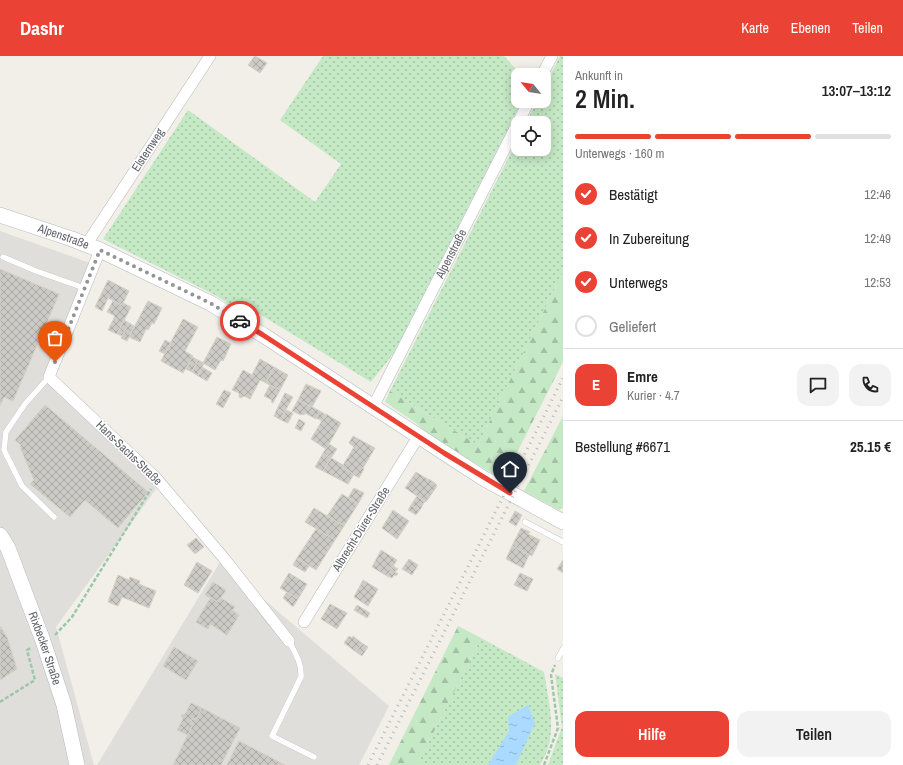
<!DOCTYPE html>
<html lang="de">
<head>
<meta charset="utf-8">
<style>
  body { margin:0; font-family:"Archivo Narrow",sans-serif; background:#f2f2f2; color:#222; height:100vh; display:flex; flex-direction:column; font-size:15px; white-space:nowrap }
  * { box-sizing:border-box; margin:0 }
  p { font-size:13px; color:#767676 }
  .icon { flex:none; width:22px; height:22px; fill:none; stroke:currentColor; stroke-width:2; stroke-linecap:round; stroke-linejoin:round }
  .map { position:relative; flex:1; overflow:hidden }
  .details { display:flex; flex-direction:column; background:#fff; width:340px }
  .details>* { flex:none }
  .needle { width:26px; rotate:300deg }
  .buttons { position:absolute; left:511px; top:12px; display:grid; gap:8px }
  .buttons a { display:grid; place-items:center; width:40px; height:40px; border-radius:8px; background:#fff; box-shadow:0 2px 10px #0003; font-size:20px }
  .pin { position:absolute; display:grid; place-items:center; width:34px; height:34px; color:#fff; margin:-41px -17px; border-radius:50% 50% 50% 0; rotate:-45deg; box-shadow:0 0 4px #0007 }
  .pin .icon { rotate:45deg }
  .courier { position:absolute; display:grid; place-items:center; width:40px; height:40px; margin:-20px; border:3px solid #ea4335; border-radius:50%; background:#fff; color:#222; box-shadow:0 1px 5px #0007 }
  .summary em { font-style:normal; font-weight:600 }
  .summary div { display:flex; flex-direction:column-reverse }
  .summary { display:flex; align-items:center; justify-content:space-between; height:68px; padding:0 12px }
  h1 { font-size:26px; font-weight:600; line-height:30px }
  .bar { display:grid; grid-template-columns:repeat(4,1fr); gap:6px 4px; align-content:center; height:48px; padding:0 12px }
  .bar i { height:5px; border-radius:3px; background:#e0e0e0 }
  .bar .on { background:#ea4335 }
  .bar p { grid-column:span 4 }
  .line { display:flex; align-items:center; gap:10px; padding:0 12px; border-top:1px solid #e0e0e0 }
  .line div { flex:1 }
  .round { display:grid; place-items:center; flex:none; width:42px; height:42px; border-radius:12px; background:#f2f2f2 }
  ol { padding:0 12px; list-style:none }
  li { display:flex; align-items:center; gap:12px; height:44px }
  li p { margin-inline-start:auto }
  li .icon { padding:4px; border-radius:50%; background:#ea4335; color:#fff; stroke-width:4 }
  li:last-child { color:#767676 }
  li i { width:22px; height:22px; border:2px solid #e0e0e0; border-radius:50% }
  .primary-button { display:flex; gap:8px; margin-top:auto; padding:8px 12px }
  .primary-button a { flex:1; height:46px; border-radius:12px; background:#ea4335; color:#fff; font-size:16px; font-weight:600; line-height:46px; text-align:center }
  .primary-button a+a { background:#f2f2f2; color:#222 }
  header { display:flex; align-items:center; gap:24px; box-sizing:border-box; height:56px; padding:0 20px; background:#ea4335; color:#fff }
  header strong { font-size:19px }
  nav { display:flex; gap:22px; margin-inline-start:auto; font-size:14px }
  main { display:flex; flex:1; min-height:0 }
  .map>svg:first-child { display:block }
  .industrial { fill:#e0deda }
  .green { fill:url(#green-dots) }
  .forest { fill:url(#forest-firs) }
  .water { fill:url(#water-ripples) }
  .building { fill:url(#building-cross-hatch); stroke:#d6d1c6 }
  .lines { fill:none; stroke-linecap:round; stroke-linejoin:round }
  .lane-casing { stroke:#b5b8bc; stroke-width:6 }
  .street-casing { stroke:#b5b8bc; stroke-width:12 }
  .secondary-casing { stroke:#b6babf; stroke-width:16 }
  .path { stroke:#9cc7a9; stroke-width:2.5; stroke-dasharray:4 2; stroke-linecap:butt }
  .lane { stroke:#fff; stroke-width:5.5 }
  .street { stroke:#fff; stroke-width:11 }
  .secondary { stroke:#fff; stroke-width:15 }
  .rail { stroke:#b6b7b8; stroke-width:3; stroke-dasharray:1 5; stroke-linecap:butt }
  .done { stroke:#929495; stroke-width:4; stroke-dasharray:0 7.2 }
  .route { stroke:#ea4335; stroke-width:5 }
  .labels { text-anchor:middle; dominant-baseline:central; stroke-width:3; stroke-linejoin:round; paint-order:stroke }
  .street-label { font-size:12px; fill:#5f6368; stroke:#fff }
</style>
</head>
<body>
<header>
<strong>Dashr</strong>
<nav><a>Karte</a><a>Ebenen</a><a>Teilen</a></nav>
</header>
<main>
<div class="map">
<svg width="563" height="709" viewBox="0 0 563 709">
  <defs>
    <pattern id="green-dots" width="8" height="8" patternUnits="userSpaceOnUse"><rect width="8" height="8" fill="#c5e8c5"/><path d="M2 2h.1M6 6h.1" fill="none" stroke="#a3c0a4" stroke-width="1.8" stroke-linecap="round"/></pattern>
    <pattern id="forest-firs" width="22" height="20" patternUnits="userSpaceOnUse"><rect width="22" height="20" fill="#c5e8c5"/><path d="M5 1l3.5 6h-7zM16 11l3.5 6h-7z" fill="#a3c0a4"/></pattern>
    <pattern id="water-ripples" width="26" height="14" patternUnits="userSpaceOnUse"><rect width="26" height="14" fill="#aadaff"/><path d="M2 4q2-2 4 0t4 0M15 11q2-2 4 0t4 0" fill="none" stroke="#8eb4d2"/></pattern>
    <pattern id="building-cross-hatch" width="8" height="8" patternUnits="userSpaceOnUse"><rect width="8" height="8" fill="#cccac5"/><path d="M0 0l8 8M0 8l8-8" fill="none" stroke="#a9a8a4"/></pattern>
  </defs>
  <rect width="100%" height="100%" fill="#f1efe8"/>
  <path class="industrial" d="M0,175L90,207L47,321L147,420L156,433L56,571L94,709H0Z
    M220,506L389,650L359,709H97Z"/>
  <path class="green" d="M323,0H504L521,19H518V45H522L394,297L371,326L246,250L242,256L215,239L103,183L188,54L315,146L341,108L280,64Z
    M560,0H563V216L478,389L390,335L518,83V93H544V67H526L537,45H544V32Z
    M481,582L544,616C549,649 559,679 540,709H417Z
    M555,618L563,622V709H548L562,671Z"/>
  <path class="forest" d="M563,216V306L503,424L429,379L416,367L385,346L390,335L478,389Z
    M563,360V452L559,454L524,435Z
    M458,570L481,582L417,709H389Z"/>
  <path class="water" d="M528,649L535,667L516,709H488L509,675L508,661Z"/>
  <path class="building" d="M255,0L267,7L260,17L248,9Z
    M0,213L59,238L13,345L4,341L0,350Z
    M108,224L129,235L122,249L108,242L102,255L95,251Z
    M113,245L122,249L123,247L131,251L117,278L108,274L115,260L107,256Z
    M148,245L162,252L154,268L152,267L148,274L146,273L140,286L129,281Z
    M183,263L198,271L185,295L193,300L183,317L161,305Z
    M124,264L129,267L122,280L117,278Z
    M129,267L134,270L127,285L121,282Z
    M217,281L231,288L223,305L221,304L215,314L203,307Z
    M165,284L171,287L165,298L159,295Z
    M192,301L198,304L192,316L186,313Z
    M260,303L274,311L266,327L260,324L250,343L244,340L241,342L239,341V337L232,334L243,314L252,319Z
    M198,304L204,307L198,320L192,316Z
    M202,311L212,317L207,325L198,320Z
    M274,311L288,319L280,334L266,327Z
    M306,328L321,335L312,351L298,344Z
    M270,329L280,334L273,347L271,346L272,344L264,340Z
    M224,334L231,337L223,352L216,348Z
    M285,337L293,341L284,357L277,353Z
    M298,344L320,355L316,363L305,357L304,359L302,358L301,359L292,355Z
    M45,349L148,436L118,472L85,444L70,461L30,428L34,424L20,391L21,389L15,384Z
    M277,353L284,357L281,364L274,360Z
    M286,354L293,357L288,367L281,364Z
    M320,355L326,359L322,365L316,362Z
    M326,358L341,367L326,393L311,383Z
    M299,363L305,367L301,375L295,372Z
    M353,380L375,392L363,412L364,413L359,422L342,411L354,391L349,387Z
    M329,388L337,393L331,402L323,397Z
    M323,397L331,402L323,415L315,411Z
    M331,402L343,409L342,411L354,418L348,428L323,415Z
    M416,416L429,424V423L436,428V429L437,430L426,446L405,432Z
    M354,432L364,437L358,448L348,442Z
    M342,438L358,448L344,470L327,460Z
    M417,440L425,445L420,454L411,449Z
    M411,449L420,454L416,459L408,454Z
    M314,452L344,470L335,484L305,466Z
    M393,454L409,465L397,483L382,472Z
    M515,455L522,459L516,470L509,466Z
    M521,472L530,476L528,478L540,484L532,500L512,490Z
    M316,473L335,484L316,514L297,502Z
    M196,482L204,491L195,498L187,489Z
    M512,490L529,499L523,512L506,503Z
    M381,494L397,504L387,520L372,511Z
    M297,502L309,510L305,516L293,509Z
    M409,503L418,509L412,519L402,513Z
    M563,504V517L557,513Z
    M197,506L212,515L198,537L184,529Z
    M393,510L398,513L395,516L398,518L396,520L394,519L392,522L387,520Z
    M289,517L307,528L298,543L280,532Z
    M520,517L533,523L527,535L514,529Z
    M118,519L129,524L130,521L140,525L139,528L156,535L149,552L122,541L118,550L108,546Z
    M363,524L378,533L368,550L354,541Z
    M213,526L226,534L218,546L205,539Z
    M287,536L298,543L293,551L283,542Z
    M211,541L218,546L221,542L235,551L232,554L239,559L227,579L210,568L208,573L196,566Z
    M330,548L347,557L337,573L321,563Z
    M357,549L370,557L367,562L354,554Z
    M0,570L7,581L17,613L0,624Z
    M349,580L352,582L353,580L362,587L356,596L344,587Z
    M362,587L368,591L362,600L356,596Z
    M174,591L198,605L186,624L163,610Z
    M191,647L202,652L196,664L193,662L190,667L193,668L188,679L177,674L183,663L181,659L185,658Z
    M202,652L240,672L221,709H173L193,668L190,667L193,662L196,664Z
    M239,685L285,709H227Z"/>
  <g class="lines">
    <defs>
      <path id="lane" d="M3,201L36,215L84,232
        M49,321L25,348L6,376L4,394L22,430L54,461
        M525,466L563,486
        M289,585C295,597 302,607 301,621L272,680L314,701
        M558,602L563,593"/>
      <g id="street">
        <path d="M542,19L552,0"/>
        <path d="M86,189L210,0"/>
        <path d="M100,194L49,321L156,422L223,501L289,585"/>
        <path id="s1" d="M373,351L529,45"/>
        <path d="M304,566L418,381"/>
      </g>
      <g id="secondary">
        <path id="s2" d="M0,159L72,183L100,194L210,247L263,279L483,422L563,466"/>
        <path id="s3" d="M0,479L8,492L43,585L64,649L77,709"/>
      </g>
    </defs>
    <use href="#lane" class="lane-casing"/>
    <use href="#street" class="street-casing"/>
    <use href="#secondary" class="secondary-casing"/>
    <path class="path" d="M55,579L72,561L151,433
      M0,646L35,624L27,594L31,592
      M544,709L558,672L551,619L555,609"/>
    <use href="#lane" class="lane"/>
    <use href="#street" class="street"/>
    <use href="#secondary" class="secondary"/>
    <path class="rail" d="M368,709L563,322
      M377,709L563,341"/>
  </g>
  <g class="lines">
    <path class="done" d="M55,306L100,194L210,247L240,265"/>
    <path class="route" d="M240,265L263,279L444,397L510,437"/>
  </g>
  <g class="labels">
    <g class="street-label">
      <text transform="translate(148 94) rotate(-57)">Elsternweg</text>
      <text stroke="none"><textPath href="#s2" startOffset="67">Alpenstraße</textPath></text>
      <text stroke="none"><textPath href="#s1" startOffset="172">Alpenstraße</textPath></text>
      <text transform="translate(129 397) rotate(44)">Hans-Sachs-Straße</text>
      <text transform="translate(361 473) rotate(-58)">Albrecht-Dürer-Straße</text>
      <text stroke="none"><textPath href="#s3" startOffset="122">Rixbecker Straße</textPath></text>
    </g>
  </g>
</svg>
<div class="buttons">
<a><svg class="needle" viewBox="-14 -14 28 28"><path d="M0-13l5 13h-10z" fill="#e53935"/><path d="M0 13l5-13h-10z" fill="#767676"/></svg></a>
<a><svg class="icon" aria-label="locate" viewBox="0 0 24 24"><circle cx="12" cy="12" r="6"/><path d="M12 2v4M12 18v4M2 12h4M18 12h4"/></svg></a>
</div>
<div class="pin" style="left:55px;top:306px;background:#ea580c"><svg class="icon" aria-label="bag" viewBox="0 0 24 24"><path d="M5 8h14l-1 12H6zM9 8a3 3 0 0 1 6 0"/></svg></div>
<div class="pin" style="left:510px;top:437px;background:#1f2937"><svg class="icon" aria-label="home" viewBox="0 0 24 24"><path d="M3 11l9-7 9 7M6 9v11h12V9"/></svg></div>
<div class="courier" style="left:240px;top:265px"><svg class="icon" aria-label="car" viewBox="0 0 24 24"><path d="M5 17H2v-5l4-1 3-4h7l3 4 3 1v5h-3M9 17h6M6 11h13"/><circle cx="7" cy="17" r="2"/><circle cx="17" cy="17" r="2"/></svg></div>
</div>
<section class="details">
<div class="summary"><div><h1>2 Min.</h1><p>Ankunft in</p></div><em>13:07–13:12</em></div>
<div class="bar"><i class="on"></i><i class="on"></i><i class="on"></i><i></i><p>Unterwegs · 160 m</p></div>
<ol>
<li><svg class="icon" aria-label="check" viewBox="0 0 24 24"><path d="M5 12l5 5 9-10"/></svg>Bestätigt<p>12:46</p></li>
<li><svg class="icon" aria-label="check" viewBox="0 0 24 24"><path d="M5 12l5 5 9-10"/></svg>In Zubereitung<p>12:49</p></li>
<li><svg class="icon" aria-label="check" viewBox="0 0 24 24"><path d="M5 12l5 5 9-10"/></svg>Unterwegs<p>12:53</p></li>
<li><i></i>Geliefert</li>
</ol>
<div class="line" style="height:72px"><b class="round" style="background:#ea4335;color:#fff">E</b><div><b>Emre</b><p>Kurier · 4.7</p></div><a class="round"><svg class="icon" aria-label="chat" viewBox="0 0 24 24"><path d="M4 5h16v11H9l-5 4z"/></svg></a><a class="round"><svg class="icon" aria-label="phone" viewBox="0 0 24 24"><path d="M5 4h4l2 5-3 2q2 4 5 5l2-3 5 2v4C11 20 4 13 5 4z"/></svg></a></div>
<div class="line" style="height:52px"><div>Bestellung #6671</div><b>25.15 €</b></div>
<div class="primary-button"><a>Hilfe</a><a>Teilen</a></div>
</section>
</main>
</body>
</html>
